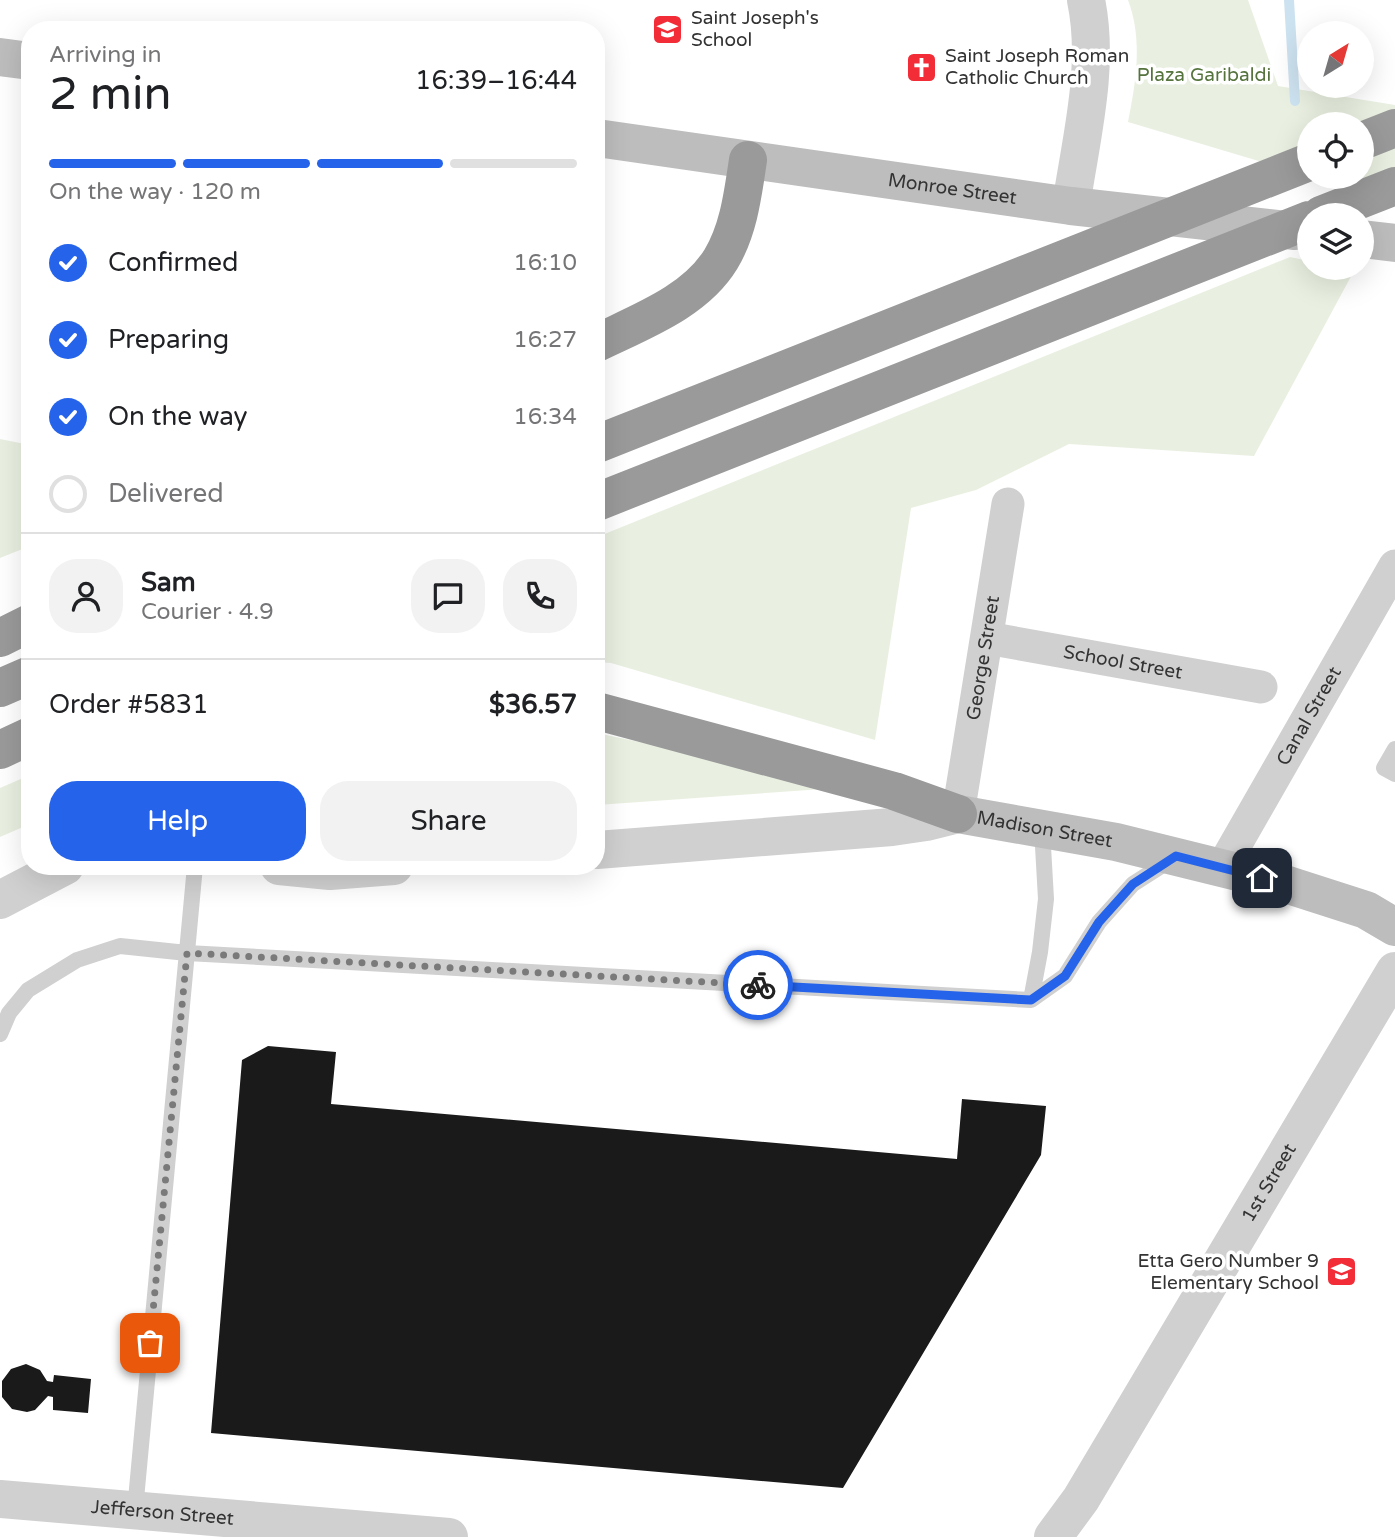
<!DOCTYPE html>
<html lang="en">
<head>
<meta charset="utf-8">
<style>
  body { margin:0; font-family:"Varela Round",sans-serif; background:#f2f2f2; color:#202124; height:100vh; display:flex; flex-direction:column; font-size:26px; white-space:nowrap }
  * { box-sizing:border-box; margin:0 }
  p { font-size:23px; color:#757577 }
  .icon { flex:none; width:38px; height:38px; fill:none; stroke:currentColor; stroke-width:2; stroke-linecap:round; stroke-linejoin:round }
  .map { position:relative; flex:1; overflow:hidden }
  .drawer { position:absolute; left:21px; top:21px; width:584px; height:854px; display:flex; flex-direction:column; background:#fff; border-radius:28px; box-shadow:0 7px 28px #0002 }
  .drawer>* { flex:none }
  .needle { width:46px; rotate:37deg }
  .tools { position:absolute; left:1297px; top:21px; display:grid; gap:14px }
  .tools a { display:grid; place-items:center; width:77px; height:77px; border-radius:50%; background:#fff; box-shadow:0 7px 28px #0002; font-size:35px }
  .pin { position:absolute; display:grid; place-items:center; width:60px; height:60px; color:#fff; margin:-30px; border-radius:14px; box-shadow:0 4px 10px #0006 }
  .courier { position:absolute; display:grid; place-items:center; width:70px; height:70px; margin:-35px; border:5px solid #2563eb; border-radius:50%; background:#fff; color:#222; box-shadow:0 2px 9px #0007 }
  .head em { font-style:normal; font-weight:600 }
  .head div { display:flex; flex-direction:column-reverse }
  .head { display:flex; align-items:center; justify-content:space-between; height:119px; padding:0 28px }
  h1 { font-size:46px; font-weight:600; line-height:52px }
  .bar { display:grid; grid-template-columns:repeat(4,1fr); gap:10px 7px; align-content:center; height:84px; padding:0 28px }
  .bar i { height:9px; border-radius:5px; background:#e0e0e0 }
  .bar .current { background:#2563eb }
  .bar p { grid-column:span 4 }
  .line { display:flex; align-items:center; gap:18px; padding:0 28px; border-top:2px solid #e0e0e0 }
  .line div { flex:1 }
  .round { display:grid; place-items:center; flex:none; width:74px; height:74px; border-radius:28px; background:#f2f2f2 }
  ol { padding:0 28px; list-style:none }
  li { display:flex; align-items:center; gap:21px; height:77px }
  li p { margin-inline-start:auto }
  li .icon { padding:7px; border-radius:50%; background:#2563eb; color:#fff; stroke-width:4 }
  li:last-child { color:#757577 }
  li i { width:38px; height:38px; border:4px solid #e0e0e0; border-radius:50% }
  .button { display:flex; gap:14px; margin-top:auto; padding:14px 28px }
  .button a { flex:1; height:80px; border-radius:28px; background:#2563eb; color:#fff; font-size:28px; font-weight:600; line-height:80px; text-align:center }
  .button a+a { background:#f2f2f2; color:#202124 }
  .map>svg:first-child { display:block }
  .green { fill:#e9f0e1 }
  .lines { fill:none; stroke-linecap:round; stroke-linejoin:round }
  .stream { stroke:#cde2f0; stroke-width:10 }
  .building { fill:#1a1a1a }
  .service { stroke:#d0d0d0; stroke-width:16 }
  .minor { stroke:#d0d0d0; stroke-width:33 }
  .tertiary { stroke:#d0d0d0; stroke-width:38 }
  .secondary { stroke:#bdbdbd; stroke-width:38 }
  .motorway { stroke:#9a9a9a; stroke-width:38 }
  .done { stroke:#7a7a7a; stroke-width:7; stroke-dasharray:0 12.6 }
  .route { stroke:#2563eb; stroke-width:9 }
  .labels { text-anchor:middle; dominant-baseline:central; stroke-width:7; stroke-linejoin:round; paint-order:stroke }
  .poi-label { font-size:19px; fill:#333; stroke:#fff; text-anchor:start }
  .park-label { font-size:19px; fill:#55733c; stroke:#fff }
  .street-label { font-size:19px; fill:#333; stroke:#fff }
</style>
</head>
<body>
<div class="map">
<svg width="1395" height="1537" viewBox="0 0 1395 1537">
  <rect width="100%" height="100%" fill="#fff"/>
  <path class="green" d="M1128,0H1248L1278,86L1395,105V201L1313,177H1362V124H1309V176L1128,122C1136,81 1143,40 1128,0Z
    M1290,257L1309,261V268L1355,269L1254,456L1069,444L976,490L911,508L875,740L611,663L597,662V537Z
    M0,439L30,445V546L0,558Z
    M597,733L851,787L597,805Z
    M30,775V824L0,837V788Z"/>
  <g class="lines">
    <path class="stream" d="M1289,0L1295,101"/>
  </g>
  <path class="building" d="M268,1046L336,1052L331,1104L957,1159L962,1099L1046,1106L1041,1155L843,1488L211,1433L242,1060Z
    M26,1364L40,1370L47,1381L53,1382L54,1375L91,1379L88,1413L53,1410V1397L48,1396L35,1410L27,1412L12,1409L2,1397V1381L11,1369Z"/>
  <g class="lines">
    <path class="service" d="M1395,749L1384,768L1395,774
      M1031,1000L1040,952L1046,899L1042,829
      M0,1034L9,1013L28,990L77,960L120,946L187,953L1031,1000L1065,976L1099,922L1133,884L1169,861
      M135,1510L195,866"/>
    <g class="minor">
      <path id="s1" d="M987,638L1261,687"/>
      <path id="s2" d="M958,814L1008,504"/>
      <path id="s3" d="M1222,868L1395,566"/>
    </g>
    <g class="tertiary">
      <path d="M1071,206C1081,138 1100,67 1086,0"/>
      <path d="M597,850L892,827L926,822L958,814"/>
      <path d="M279,866L330,871L394,866"/>
      <path d="M0,900L65,866"/>
      <path id="s4" d="M0,1499L449,1537"/>
      <path id="s5" d="M1053,1537L1081,1499L1395,971"/>
    </g>
    <g class="secondary">
      <path d="M0,57L30,61"/>
      <path id="s6" d="M597,138L1071,206L1295,231"/>
      <path d="M1362,239L1395,243"/>
      <path id="s7" d="M958,814L1116,842L1282,883L1366,910L1395,927"/>
    </g>
    <path class="motorway" d="M1362,141L1395,128
      M1321,215L1395,186
      M597,343C640,322 695,302 721,259C739,229 743,193 748,160
      M597,444L1309,162
      M597,502L1309,220
      M0,638L30,623
      M0,688L30,675
      M597,711L894,791L958,814
      M0,750L30,736"/>
  </g>
  <g class="lines">
    <path class="done" d="M150,1343L187,953L758,985"/>
    <path class="route" d="M758,985L1031,1000L1065,976L1099,922L1133,884L1176,856L1262,878"/>
  </g>
  <defs>
    <symbol id="school-square" viewBox="-11 -11 22 22"><rect x="-9" y="-9" width="18" height="18" rx="4" fill="#f22d37" stroke="#fff"/><path d="M0-5L7-2L0 1L-7-2ZM-4 1L0 2.5L4 1V4Q0 6-4 4Z" fill="#fff"/></symbol>
    <symbol id="church-square" viewBox="-11 -11 22 22"><rect x="-9" y="-9" width="18" height="18" rx="4" fill="#f22d37" stroke="#fff"/><path d="M-1.2-6h2.4v3.5h3.3v2.4h-3.3V6h-2.4V-.1h-3.3v-2.4h3.3Z" fill="#fff"/></symbol>
  </defs>
  <g fill-rule="evenodd">
    <use href="#school-square" x="650" y="12" width="35" height="35"/>
    <use href="#church-square" x="904" y="50" width="35" height="35"/>
    <use href="#school-square" x="1324" y="1254" width="35" height="35"/>
  </g>
  <g class="labels">
    <g class="poi-label">
      <text x="691" y="18">Saint Joseph's<tspan x="691" dy="22">School</tspan></text>
      <text x="945" y="56">Saint Joseph Roman<tspan x="945" dy="22">Catholic Church</tspan></text>
      <text x="1319" y="1261" text-anchor="end">Etta Gero Number 9<tspan x="1319" dy="22">Elementary School</tspan></text>
    </g>
    <g class="park-label">
      <text x="1204" y="75">Plaza Garibaldi</text>
    </g>
    <g class="street-label">
      <text stroke="none"><textPath href="#s6" startOffset="359">Monroe Street</textPath></text>
      <text stroke="none"><textPath href="#s2" startOffset="158">George Street</textPath></text>
      <text stroke="none"><textPath href="#s1" startOffset="138">School Street</textPath></text>
      <text stroke="none"><textPath href="#s3" startOffset="175">Canal Street</textPath></text>
      <text stroke="none"><textPath href="#s7" startOffset="88">Madison Street</textPath></text>
      <text stroke="none"><textPath href="#s5" startOffset="415">1st Street</textPath></text>
      <text stroke="none"><textPath href="#s4" startOffset="163">Jefferson Street</textPath></text>
    </g>
  </g>
</svg>
<div class="tools">
<a><svg class="needle" viewBox="-14 -14 28 28"><path d="M0-13l5 13h-10z" fill="#e53935"/><path d="M0 13l5-13h-10z" fill="#757577"/></svg></a>
<a><svg class="icon" aria-label="locate" viewBox="0 0 24 24"><circle cx="12" cy="12" r="6"/><path d="M12 2v4M12 18v4M2 12h4M18 12h4"/></svg></a>
<a><svg class="icon" aria-label="layers" viewBox="0 0 24 24"><path d="M12 4l9 5-9 5-9-5zM3 14l9 5 9-5"/></svg></a>
</div>
<div class="pin" style="left:150px;top:1343px;background:#ea580c"><svg class="icon" aria-label="bag" viewBox="0 0 24 24"><path d="M5 8h14l-1 12H6zM9 8a3 3 0 0 1 6 0"/></svg></div>
<div class="pin" style="left:1262px;top:878px;background:#1f2937"><svg class="icon" aria-label="home" viewBox="0 0 24 24"><path d="M3 11l9-7 9 7M6 9v11h12V9"/></svg></div>
<div class="courier" style="left:758px;top:985px"><svg class="icon" aria-label="bike" viewBox="0 0 24 24"><circle cx="6" cy="16" r="4"/><circle cx="18" cy="16" r="4"/><path d="M6 16l4-8h5l3 8M10 8l3 8H6M13 5h3"/></svg></div>
<section class="drawer">
<div class="head"><div><h1>2 min</h1><p>Arriving in</p></div><em>16:39–16:44</em></div>
<div class="bar"><i class="current"></i><i class="current"></i><i class="current"></i><i></i><p>On the way · 120 m</p></div>
<ol>
<li><svg class="icon" aria-label="check" viewBox="0 0 24 24"><path d="M5 12l5 5 9-10"/></svg>Confirmed<p>16:10</p></li>
<li><svg class="icon" aria-label="check" viewBox="0 0 24 24"><path d="M5 12l5 5 9-10"/></svg>Preparing<p>16:27</p></li>
<li><svg class="icon" aria-label="check" viewBox="0 0 24 24"><path d="M5 12l5 5 9-10"/></svg>On the way<p>16:34</p></li>
<li><i></i>Delivered</li>
</ol>
<div class="line" style="height:126px"><a class="round"><svg class="icon" aria-label="person" viewBox="0 0 24 24"><circle cx="12" cy="8" r="4"/><path d="M4 21q1-7 8-7t8 7"/></svg></a><div><b>Sam</b><p>Courier · 4.9</p></div><a class="round"><svg class="icon" aria-label="chat" viewBox="0 0 24 24"><path d="M4 5h16v11H9l-5 4z"/></svg></a><a class="round"><svg class="icon" aria-label="phone" viewBox="0 0 24 24"><path d="M5 4h4l2 5-3 2q2 4 5 5l2-3 5 2v4C11 20 4 13 5 4z"/></svg></a></div>
<div class="line" style="height:91px"><div>Order #5831</div><b>$36.57</b></div>
<div class="button"><a>Help</a><a>Share</a></div>
</section>
</div>
</body>
</html>
